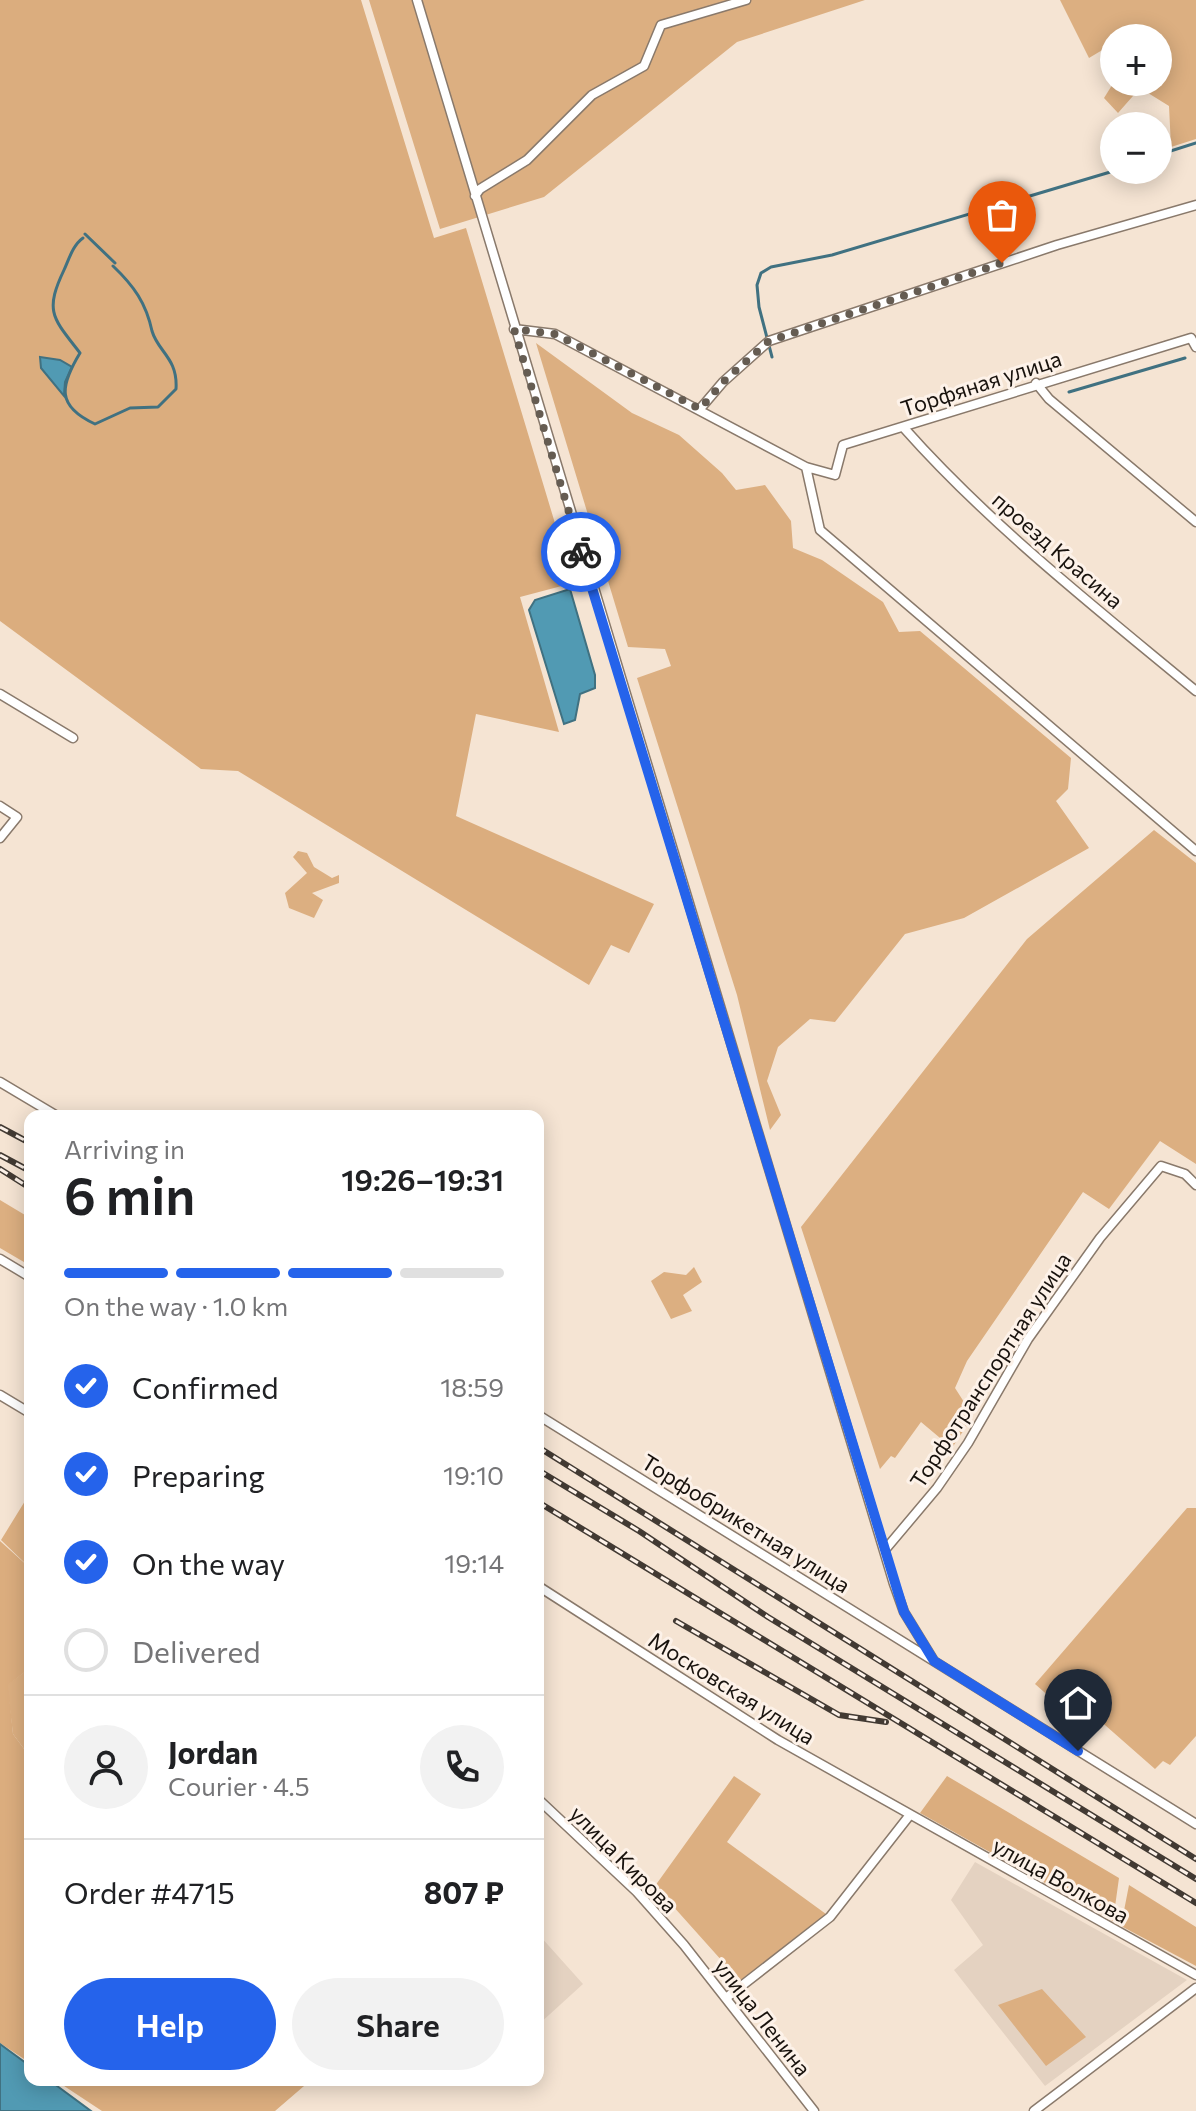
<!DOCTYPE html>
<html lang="en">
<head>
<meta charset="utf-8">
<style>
  body { margin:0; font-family:Commissioner,sans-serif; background:#f2f2f2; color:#202124; height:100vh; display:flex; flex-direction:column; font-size:30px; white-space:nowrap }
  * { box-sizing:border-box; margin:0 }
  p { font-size:26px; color:#757577 }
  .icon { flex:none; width:44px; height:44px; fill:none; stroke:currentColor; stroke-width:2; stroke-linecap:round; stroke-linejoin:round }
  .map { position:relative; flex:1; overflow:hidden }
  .drawer { position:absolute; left:24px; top:1110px; width:520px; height:976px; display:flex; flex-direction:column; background:#fff; border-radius:16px; box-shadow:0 4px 20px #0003 }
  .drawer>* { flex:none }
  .fabs { position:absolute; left:1100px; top:24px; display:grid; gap:16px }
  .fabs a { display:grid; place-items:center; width:72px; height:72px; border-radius:50%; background:#fff; box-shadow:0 4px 20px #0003; font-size:40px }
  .pin { position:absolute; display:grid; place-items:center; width:68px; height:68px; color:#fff; margin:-82px -34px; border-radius:50% 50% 50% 0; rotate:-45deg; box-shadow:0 0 8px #0007 }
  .pin .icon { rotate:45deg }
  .courier { position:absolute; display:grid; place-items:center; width:80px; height:80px; margin:-40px; border:6px solid #2563eb; border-radius:50%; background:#fff; color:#222; box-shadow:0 2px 10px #0007 }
  .headline em { font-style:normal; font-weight:600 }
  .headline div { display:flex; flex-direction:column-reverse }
  .headline { display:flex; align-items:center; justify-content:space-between; height:136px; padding:0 40px }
  h1 { font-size:52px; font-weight:600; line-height:60px }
  .bar { display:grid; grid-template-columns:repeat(4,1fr); gap:12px 8px; align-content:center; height:96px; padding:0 40px }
  .bar i { height:10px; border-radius:6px; background:#e0e0e0 }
  .bar .on { background:#2563eb }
  .bar p { grid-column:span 4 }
  .line { display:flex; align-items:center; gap:20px; padding:0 40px; border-top:2px solid #e0e0e0 }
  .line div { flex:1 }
  .round { display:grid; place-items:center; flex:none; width:84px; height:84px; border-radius:42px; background:#f2f2f2 }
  ol { padding:0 40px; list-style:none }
  li { display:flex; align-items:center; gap:24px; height:88px }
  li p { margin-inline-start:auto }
  li .icon { padding:8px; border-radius:50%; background:#2563eb; color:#fff; stroke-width:4 }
  li:last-child { color:#757577 }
  li i { width:44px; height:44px; border:4px solid #e0e0e0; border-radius:50% }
  .primary-button { display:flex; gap:16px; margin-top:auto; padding:16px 40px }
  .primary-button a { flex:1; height:92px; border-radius:48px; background:#2563eb; color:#fff; font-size:32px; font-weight:600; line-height:92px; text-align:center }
  .primary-button a+a { background:#f2f2f2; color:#202124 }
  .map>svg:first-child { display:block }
  .education { fill:#e4d2c1 }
  .green { fill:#dcaf81 }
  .forest { fill:#dbad7e }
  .water { fill:#519ab3; stroke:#407181; stroke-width:2 }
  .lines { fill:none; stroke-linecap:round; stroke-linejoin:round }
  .stream { stroke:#407181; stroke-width:3 }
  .minor-casing { stroke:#89796b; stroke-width:11 }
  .minor { stroke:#fff; stroke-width:8 }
  .rail-casing { stroke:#423a33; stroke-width:6 }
  .rail { stroke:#fdf2e9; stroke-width:3; stroke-dasharray:9; stroke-linecap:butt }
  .done { stroke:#655c52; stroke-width:8; stroke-dasharray:0 14.4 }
  .route { stroke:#2563eb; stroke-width:10 }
  .labels { text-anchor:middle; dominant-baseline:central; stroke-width:6; stroke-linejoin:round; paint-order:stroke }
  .street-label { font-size:22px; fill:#18120d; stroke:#fdf2e9 }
</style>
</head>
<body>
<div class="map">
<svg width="1196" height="2111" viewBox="0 0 1196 2111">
  <rect width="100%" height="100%" fill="#f5e4d3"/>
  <path class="education" d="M975,1862L1187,1980L1045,2086L954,1970L983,1945L951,1900Z
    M540,1936L583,1984L538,2025V1938Z"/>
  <path class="green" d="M369,0H865L737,42L544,197L440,229Z
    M1060,0H1196V139L1171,147L1169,106L1140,88L1118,113L1104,98L1114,82H1158V38H1114V43L1089,58Z
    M536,343L632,413L679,435L722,473L736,490L765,485L791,521L793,548L822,560L883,602L899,632L920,631L1071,758L1068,789L1056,801L1089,848L964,918L905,934L835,1022L810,1019L778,1047L767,1081L781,1115L770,1130L737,995L637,678L671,666L665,649L628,647Z
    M1154,830L1196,863V1164L1160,1141L1109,1209L1083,1192L967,1361L955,1388L973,1416L952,1448L921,1422L895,1458L891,1456L880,1469L801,1227L1027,939Z
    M298,851L307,853L314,867L332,878L339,875V883L312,893L323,900L314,918L289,908L285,893L307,873L293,857Z
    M0,1200L30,1218L29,1265L0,1248Z
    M694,1267L702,1282L683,1295L692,1311L671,1319L651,1281L664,1272L686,1275Z
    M25,1501L30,1502V1568L1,1540Z
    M1187,1508H1196V1736L1170,1765L1163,1761L1155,1769L1089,1711L1078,1722L1035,1684Z
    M30,1668V1757L13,1734L7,1685Z
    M734,1776L761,1794L727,1842L826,1914L740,1981L655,1886Z
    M1042,1989L1086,2037L1046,2066L998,2005Z"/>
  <path class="forest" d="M0,0H361L434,238L466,228L573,583L520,597L559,732L476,714L456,816L654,904L629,953L611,945L589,985L238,771L201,769L0,621Z
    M0,1541L30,1568V1668L8,1685L13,1734L30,1757V2063L0,2043Z
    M947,1776L1119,1878L1113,1921L920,1813Z
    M1129,1885L1196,1927V1966L1121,1926Z
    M55,2080H311L275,2111H102Z"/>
  <path class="water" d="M40,357L60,360L72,367L65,382L64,396L41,368Z
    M570,589L595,675V688L580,694L575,720L564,724L529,610L535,600Z
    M0,2044L30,2066V2080H49L91,2111H0Z"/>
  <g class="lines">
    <path class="stream" d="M1158,155L1196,143
      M85,234L115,263
      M83,238C73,245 69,259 64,270C44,312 53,318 80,353C60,386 56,406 95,424L130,408L158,407L176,389C178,358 158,352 152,331C146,303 134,286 113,266
      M772,357L759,307L757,285L761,273L771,267L832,255L1117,170
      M1069,392L1185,358"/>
    <defs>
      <path id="minor" d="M417,0L894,1584L904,1612L934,1661
        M475,196L480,189L527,160L592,95L644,66L661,25L746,0
        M514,329L555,334L806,467L835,475L843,445L1191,338L1196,347
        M1036,383L1049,399L1196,522
        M700,409L723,382L769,341L1057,245L1196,205
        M904,428C990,525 1096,608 1196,691
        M806,467L820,530L1196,851
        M0,694L73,738
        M0,806L17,817L0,838
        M0,1082L57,1116
        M0,1259L30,1277
        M0,1395L30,1413
        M538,1415L1196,1824
        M884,1551L937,1488L968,1443L1028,1339L1100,1238L1161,1166L1185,1174L1196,1185
        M538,1586L778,1740L1196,1975
        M538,1799L637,1892L684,1945L814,2111
        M726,1998L830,1917L909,1816
        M1034,2111L1196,1988"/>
    </defs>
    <use href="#minor" class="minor-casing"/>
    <use href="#minor" class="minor"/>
    <defs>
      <path id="rail" d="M0,1127L30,1143
        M0,1155L30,1171
        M0,1169L30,1188
        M538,1447L1196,1859
        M538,1470L639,1531L768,1617L1196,1879
        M538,1502L1196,1903
        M676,1621L839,1715L886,1722"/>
    </defs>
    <use href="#rail" class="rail-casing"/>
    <use href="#rail" class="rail"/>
  </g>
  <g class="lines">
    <path class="done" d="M581,552L514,329L555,334L700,409L723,382L769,341L1002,263"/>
    <path class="route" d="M581,552L904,1612L934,1661L1078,1751"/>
  </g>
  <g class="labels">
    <g class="street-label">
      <text transform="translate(981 383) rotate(-18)">Торфяная улица</text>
      <text transform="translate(1058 550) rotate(41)">проезд Красина</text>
      <text transform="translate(990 1370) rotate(-57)">Торфотранспортная улица</text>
      <text transform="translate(746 1523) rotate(32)">Торфобрикетная улица</text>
      <text transform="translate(732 1688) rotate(32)">Московская улица</text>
      <text transform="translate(624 1859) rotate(45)">улица Кирова</text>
      <text transform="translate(1061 1880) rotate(29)">улица Волкова</text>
      <text transform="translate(763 2017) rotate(52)">улица Ленина</text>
    </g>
  </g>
</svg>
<div class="fabs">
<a>+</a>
<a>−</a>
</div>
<div class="pin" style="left:1002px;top:263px;background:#ea580c"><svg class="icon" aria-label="bag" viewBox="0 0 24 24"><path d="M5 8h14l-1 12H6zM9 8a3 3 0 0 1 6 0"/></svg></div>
<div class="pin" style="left:1078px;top:1751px;background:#1f2937"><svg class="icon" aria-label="home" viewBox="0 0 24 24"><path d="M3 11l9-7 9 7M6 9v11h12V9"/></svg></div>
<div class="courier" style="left:581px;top:552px"><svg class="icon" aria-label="bike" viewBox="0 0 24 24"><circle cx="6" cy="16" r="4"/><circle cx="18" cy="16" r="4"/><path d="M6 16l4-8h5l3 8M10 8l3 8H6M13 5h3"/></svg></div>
<section class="drawer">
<div class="headline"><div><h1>6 min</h1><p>Arriving in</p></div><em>19:26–19:31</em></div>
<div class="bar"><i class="on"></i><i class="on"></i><i class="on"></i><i></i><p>On the way · 1.0 km</p></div>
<ol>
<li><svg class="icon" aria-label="check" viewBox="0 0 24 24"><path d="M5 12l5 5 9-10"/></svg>Confirmed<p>18:59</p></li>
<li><svg class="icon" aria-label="check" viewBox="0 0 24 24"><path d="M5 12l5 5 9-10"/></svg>Preparing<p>19:10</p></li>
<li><svg class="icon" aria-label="check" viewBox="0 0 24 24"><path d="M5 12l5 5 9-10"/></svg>On the way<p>19:14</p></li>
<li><i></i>Delivered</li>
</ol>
<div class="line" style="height:144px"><a class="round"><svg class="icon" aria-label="person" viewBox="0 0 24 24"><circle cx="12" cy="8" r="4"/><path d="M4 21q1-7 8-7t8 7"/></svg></a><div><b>Jordan</b><p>Courier · 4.5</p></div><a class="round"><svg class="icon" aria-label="phone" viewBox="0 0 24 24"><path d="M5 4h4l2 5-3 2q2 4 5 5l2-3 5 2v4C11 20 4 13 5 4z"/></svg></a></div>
<div class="line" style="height:104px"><div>Order #4715</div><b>807 ₽</b></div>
<div class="primary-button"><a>Help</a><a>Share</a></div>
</section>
</div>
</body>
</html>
